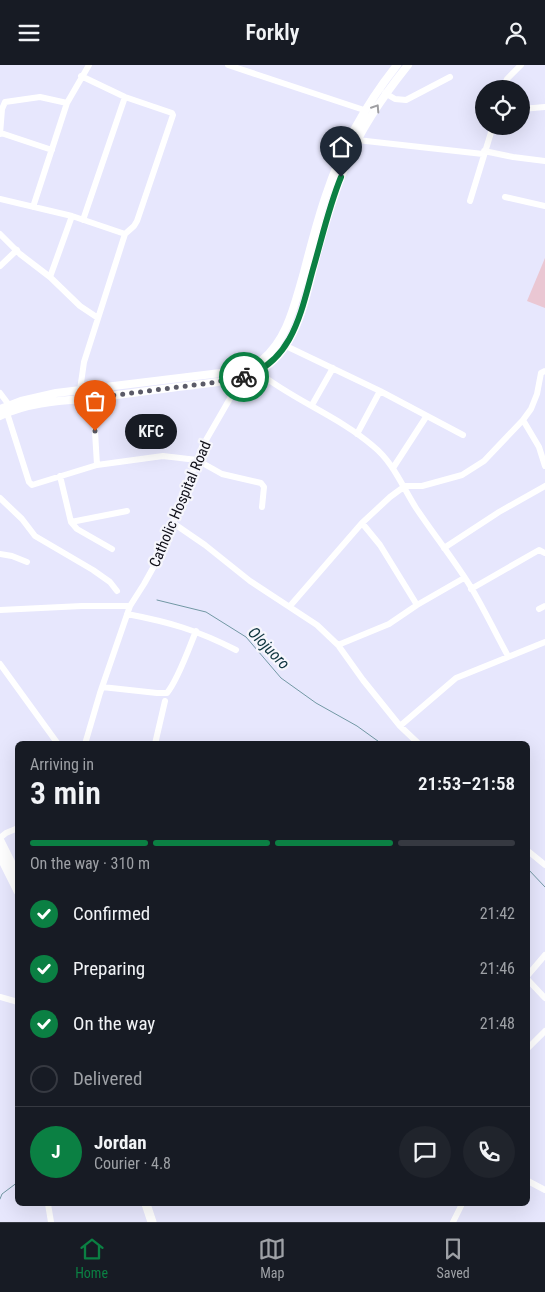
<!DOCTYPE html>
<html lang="en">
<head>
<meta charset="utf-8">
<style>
  body { margin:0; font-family:"Roboto Condensed",sans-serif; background:#20242c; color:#f1f3f6; height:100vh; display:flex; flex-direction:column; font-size:19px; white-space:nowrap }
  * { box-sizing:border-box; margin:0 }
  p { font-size:16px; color:#9ea1a6 }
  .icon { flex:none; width:28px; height:28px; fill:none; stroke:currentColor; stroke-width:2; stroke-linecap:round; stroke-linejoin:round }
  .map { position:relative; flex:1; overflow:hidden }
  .drawer { position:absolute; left:15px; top:676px; width:515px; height:465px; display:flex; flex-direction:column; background:#171b24; border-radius:8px; box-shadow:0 5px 20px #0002 }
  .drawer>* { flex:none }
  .controls { position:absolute; left:475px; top:15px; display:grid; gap:10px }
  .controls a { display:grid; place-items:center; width:55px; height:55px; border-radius:50%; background:#171b24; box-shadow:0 5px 20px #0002; font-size:25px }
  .pin { position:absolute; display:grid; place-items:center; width:42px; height:42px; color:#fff; margin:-51px -21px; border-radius:50% 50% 50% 0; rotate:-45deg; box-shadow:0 0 5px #0007 }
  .pin .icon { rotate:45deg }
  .courier { position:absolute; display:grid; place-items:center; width:50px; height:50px; margin:-25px; border:4px solid #0b8043; border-radius:50%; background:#fff; color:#222; box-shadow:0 1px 6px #0007 }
  .bubble { position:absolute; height:35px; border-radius:18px; background:#171b24; box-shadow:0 5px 20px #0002; font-size:16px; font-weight:600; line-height:35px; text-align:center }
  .head em { font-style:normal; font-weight:600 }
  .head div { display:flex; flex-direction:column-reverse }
  .head { display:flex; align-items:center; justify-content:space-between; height:85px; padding:0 15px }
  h1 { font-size:32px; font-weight:600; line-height:38px }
  .bar { display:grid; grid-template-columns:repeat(4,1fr); gap:8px 5px; align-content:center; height:60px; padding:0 15px }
  .bar i { height:6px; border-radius:4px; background:#363941 }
  .bar .current { background:#0b8043 }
  .bar p { grid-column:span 4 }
  .line { display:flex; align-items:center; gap:12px; padding:0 15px; border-top:1px solid #363941 }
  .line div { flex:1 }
  .round { display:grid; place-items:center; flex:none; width:52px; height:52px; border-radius:26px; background:#20242c }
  ol { padding:0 15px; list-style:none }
  li { display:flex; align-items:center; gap:15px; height:55px }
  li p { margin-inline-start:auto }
  li .icon { padding:5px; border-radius:50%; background:#0b8043; color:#fff; stroke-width:4 }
  li:last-child { color:#9ea1a6 }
  li i { width:28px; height:28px; border:2px solid #363941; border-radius:50% }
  header { display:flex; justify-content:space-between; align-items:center; height:65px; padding:0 15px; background:#171b24; font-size:22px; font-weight:600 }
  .dock { display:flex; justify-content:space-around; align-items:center; height:70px; border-top:1px solid #363941; background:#171b24; font-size:14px; color:#9ea1a6 }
  .dock a { display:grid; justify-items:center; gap:2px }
  .dock .current { color:#0b8043 }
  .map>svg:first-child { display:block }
  .green { fill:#eac7d3 }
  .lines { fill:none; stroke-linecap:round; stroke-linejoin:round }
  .stream { stroke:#7298a4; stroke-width:1 }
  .minor { stroke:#fff; stroke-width:6 }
  .major { stroke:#fff; stroke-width:8 }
  .highway { stroke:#fff; stroke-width:9 }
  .oneway { stroke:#9f9fa3 }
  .done { stroke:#5b5b68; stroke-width:5; stroke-dasharray:0 9 }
  .route { stroke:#0b8043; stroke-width:6 }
  .labels { text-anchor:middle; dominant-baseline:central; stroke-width:4.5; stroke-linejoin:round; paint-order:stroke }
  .street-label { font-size:15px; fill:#0f0f18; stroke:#f6f6fc }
  .water-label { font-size:16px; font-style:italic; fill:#0e343e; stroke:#f6f6fc }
</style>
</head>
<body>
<header><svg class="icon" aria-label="menu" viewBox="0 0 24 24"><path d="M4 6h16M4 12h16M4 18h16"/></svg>Forkly<svg class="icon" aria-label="person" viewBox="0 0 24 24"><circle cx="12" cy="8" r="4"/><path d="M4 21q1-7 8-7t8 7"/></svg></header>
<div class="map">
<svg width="545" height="1157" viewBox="0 0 545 1157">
  <rect width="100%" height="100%" fill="#e7e7fd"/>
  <path class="green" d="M545,193V243L527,236Z"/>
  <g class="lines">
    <path class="stream" d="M157,535L206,547L246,572L281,613L316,638L357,661L382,679
      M528,804L545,822
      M0,1134L2,1129L18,1117"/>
    <path class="minor" d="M228,0L364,45
      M503,24L507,14L521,0
      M385,28L395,34L406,35L450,12
      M521,44L545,42
      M1,68L52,85
      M0,69L2,44L5,37L40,32L67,38
      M357,75L483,89
      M484,86L513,92L545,96
      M505,132L545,141
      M0,134L72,151L125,169
      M470,136L493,61
      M33,142L67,38L89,0
      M83,155L125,32
      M0,169L20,189L50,212L80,241L98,253
      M0,201L17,185
      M50,212L72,151
      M286,281L380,326L463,370
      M258,307C293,335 338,351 373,381C393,397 402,421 416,443C434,470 455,496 472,524C485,546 496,569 508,591
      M80,325L84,297L125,169L134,161L137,156L173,50L172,48L125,32L81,11
      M0,328L9,340
      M93,333L97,400
      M312,340L333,303
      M7,348L29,417L32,420L97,400L163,391L197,395L222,409L261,418L264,422L262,442
      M523,355L539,382L545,401
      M357,369L380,326
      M393,403L426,352
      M60,411L71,457L77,464L112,484
      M0,433L22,454L35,471L93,505L110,517L117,526
      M71,457L127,446
      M173,458L205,480L250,516L317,560L338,580L363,615L400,661L419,679
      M362,458L380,480L417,540
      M444,483L499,447L545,421
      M0,489L12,491L27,497
      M471,524L539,485L545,488
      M290,541L362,458L390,432L405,421H422L462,410L484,396L523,355L531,344L537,329L541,308L545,306
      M539,544L545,541
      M0,545L82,541H130
      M127,549C169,557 197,565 236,585
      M338,580L389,559L417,540L464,513
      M0,599L58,679
      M102,622L157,628H167C178,615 189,583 196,566
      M400,661L456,613L545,577
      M85,679L100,628L130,541L144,519L163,485L202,382L236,323L239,313
      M155,679L165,636
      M0,773L6,768L18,763
      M528,786L545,800
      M528,910L545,890
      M528,915L545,933
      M0,932L18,937
      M528,983L545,966
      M528,1116L545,1125
      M48,1139L51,1157
      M453,1157L462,1139"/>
    <path class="major" d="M0,344L21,336L56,328L237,306C246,303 254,301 262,295C287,275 294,241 303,211C310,184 317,156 326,130C342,82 366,39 397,0
      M0,351C26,338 57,336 85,334C119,330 153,325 186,321C207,318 230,317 250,310C298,292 305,232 317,189C325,159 334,129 346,99C361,63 383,31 408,0"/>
    <path class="highway" d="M0,776L18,812
      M0,790L18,826
      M146,1139L152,1157"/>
  </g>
  <defs><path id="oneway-chevron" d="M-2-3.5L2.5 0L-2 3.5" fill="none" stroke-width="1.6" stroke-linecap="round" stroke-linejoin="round" transform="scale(1.25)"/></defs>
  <use class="oneway" href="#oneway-chevron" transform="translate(376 43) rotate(-57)"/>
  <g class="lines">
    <path class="done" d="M95,366L93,333L210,318L244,312"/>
    <path class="route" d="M244,312C293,296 301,247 313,204C322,173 329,141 341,112"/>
  </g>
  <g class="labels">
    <g class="street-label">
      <text transform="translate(180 439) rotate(-67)">Catholic Hospital Road</text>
    </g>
    <g class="water-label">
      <text transform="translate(269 583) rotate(46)">Olojuoro</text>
    </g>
  </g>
</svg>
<div class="controls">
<a><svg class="icon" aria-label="locate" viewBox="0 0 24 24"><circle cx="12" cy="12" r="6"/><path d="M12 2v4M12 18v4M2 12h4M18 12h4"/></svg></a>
</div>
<div class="pin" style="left:95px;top:366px;background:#ea580c"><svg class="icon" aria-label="bag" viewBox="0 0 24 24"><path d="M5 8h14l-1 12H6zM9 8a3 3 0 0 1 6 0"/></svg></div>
<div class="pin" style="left:341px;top:112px;background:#1f2937"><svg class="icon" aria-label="home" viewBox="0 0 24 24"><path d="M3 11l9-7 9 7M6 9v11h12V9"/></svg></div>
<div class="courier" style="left:244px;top:312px"><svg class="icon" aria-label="bike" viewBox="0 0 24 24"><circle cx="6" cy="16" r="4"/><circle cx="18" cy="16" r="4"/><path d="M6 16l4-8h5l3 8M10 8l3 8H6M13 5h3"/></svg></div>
<div class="bubble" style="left:125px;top:349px;width:52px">KFC</div>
<section class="drawer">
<div class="head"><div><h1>3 min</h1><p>Arriving in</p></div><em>21:53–21:58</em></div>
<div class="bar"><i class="current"></i><i class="current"></i><i class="current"></i><i></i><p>On the way · 310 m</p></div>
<ol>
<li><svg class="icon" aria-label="check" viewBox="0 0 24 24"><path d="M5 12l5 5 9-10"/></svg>Confirmed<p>21:42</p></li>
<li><svg class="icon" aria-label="check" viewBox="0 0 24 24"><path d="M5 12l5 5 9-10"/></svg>Preparing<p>21:46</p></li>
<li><svg class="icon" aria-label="check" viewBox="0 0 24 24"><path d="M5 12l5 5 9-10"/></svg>On the way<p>21:48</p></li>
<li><i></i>Delivered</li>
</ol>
<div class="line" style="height:90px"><b class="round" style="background:#0b8043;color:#fff">J</b><div><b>Jordan</b><p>Courier · 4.8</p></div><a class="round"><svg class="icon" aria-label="chat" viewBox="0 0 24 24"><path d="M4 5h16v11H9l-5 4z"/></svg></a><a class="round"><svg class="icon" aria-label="phone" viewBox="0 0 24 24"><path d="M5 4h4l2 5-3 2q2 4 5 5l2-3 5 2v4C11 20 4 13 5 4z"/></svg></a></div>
</section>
</div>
<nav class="dock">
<a class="current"><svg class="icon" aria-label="home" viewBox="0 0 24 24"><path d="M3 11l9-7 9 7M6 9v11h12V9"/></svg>Home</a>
<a><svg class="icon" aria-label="map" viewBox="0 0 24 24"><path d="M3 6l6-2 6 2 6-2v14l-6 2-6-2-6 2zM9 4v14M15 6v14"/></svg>Map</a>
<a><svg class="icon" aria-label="saved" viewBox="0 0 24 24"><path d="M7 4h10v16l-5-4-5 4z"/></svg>Saved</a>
</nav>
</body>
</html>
